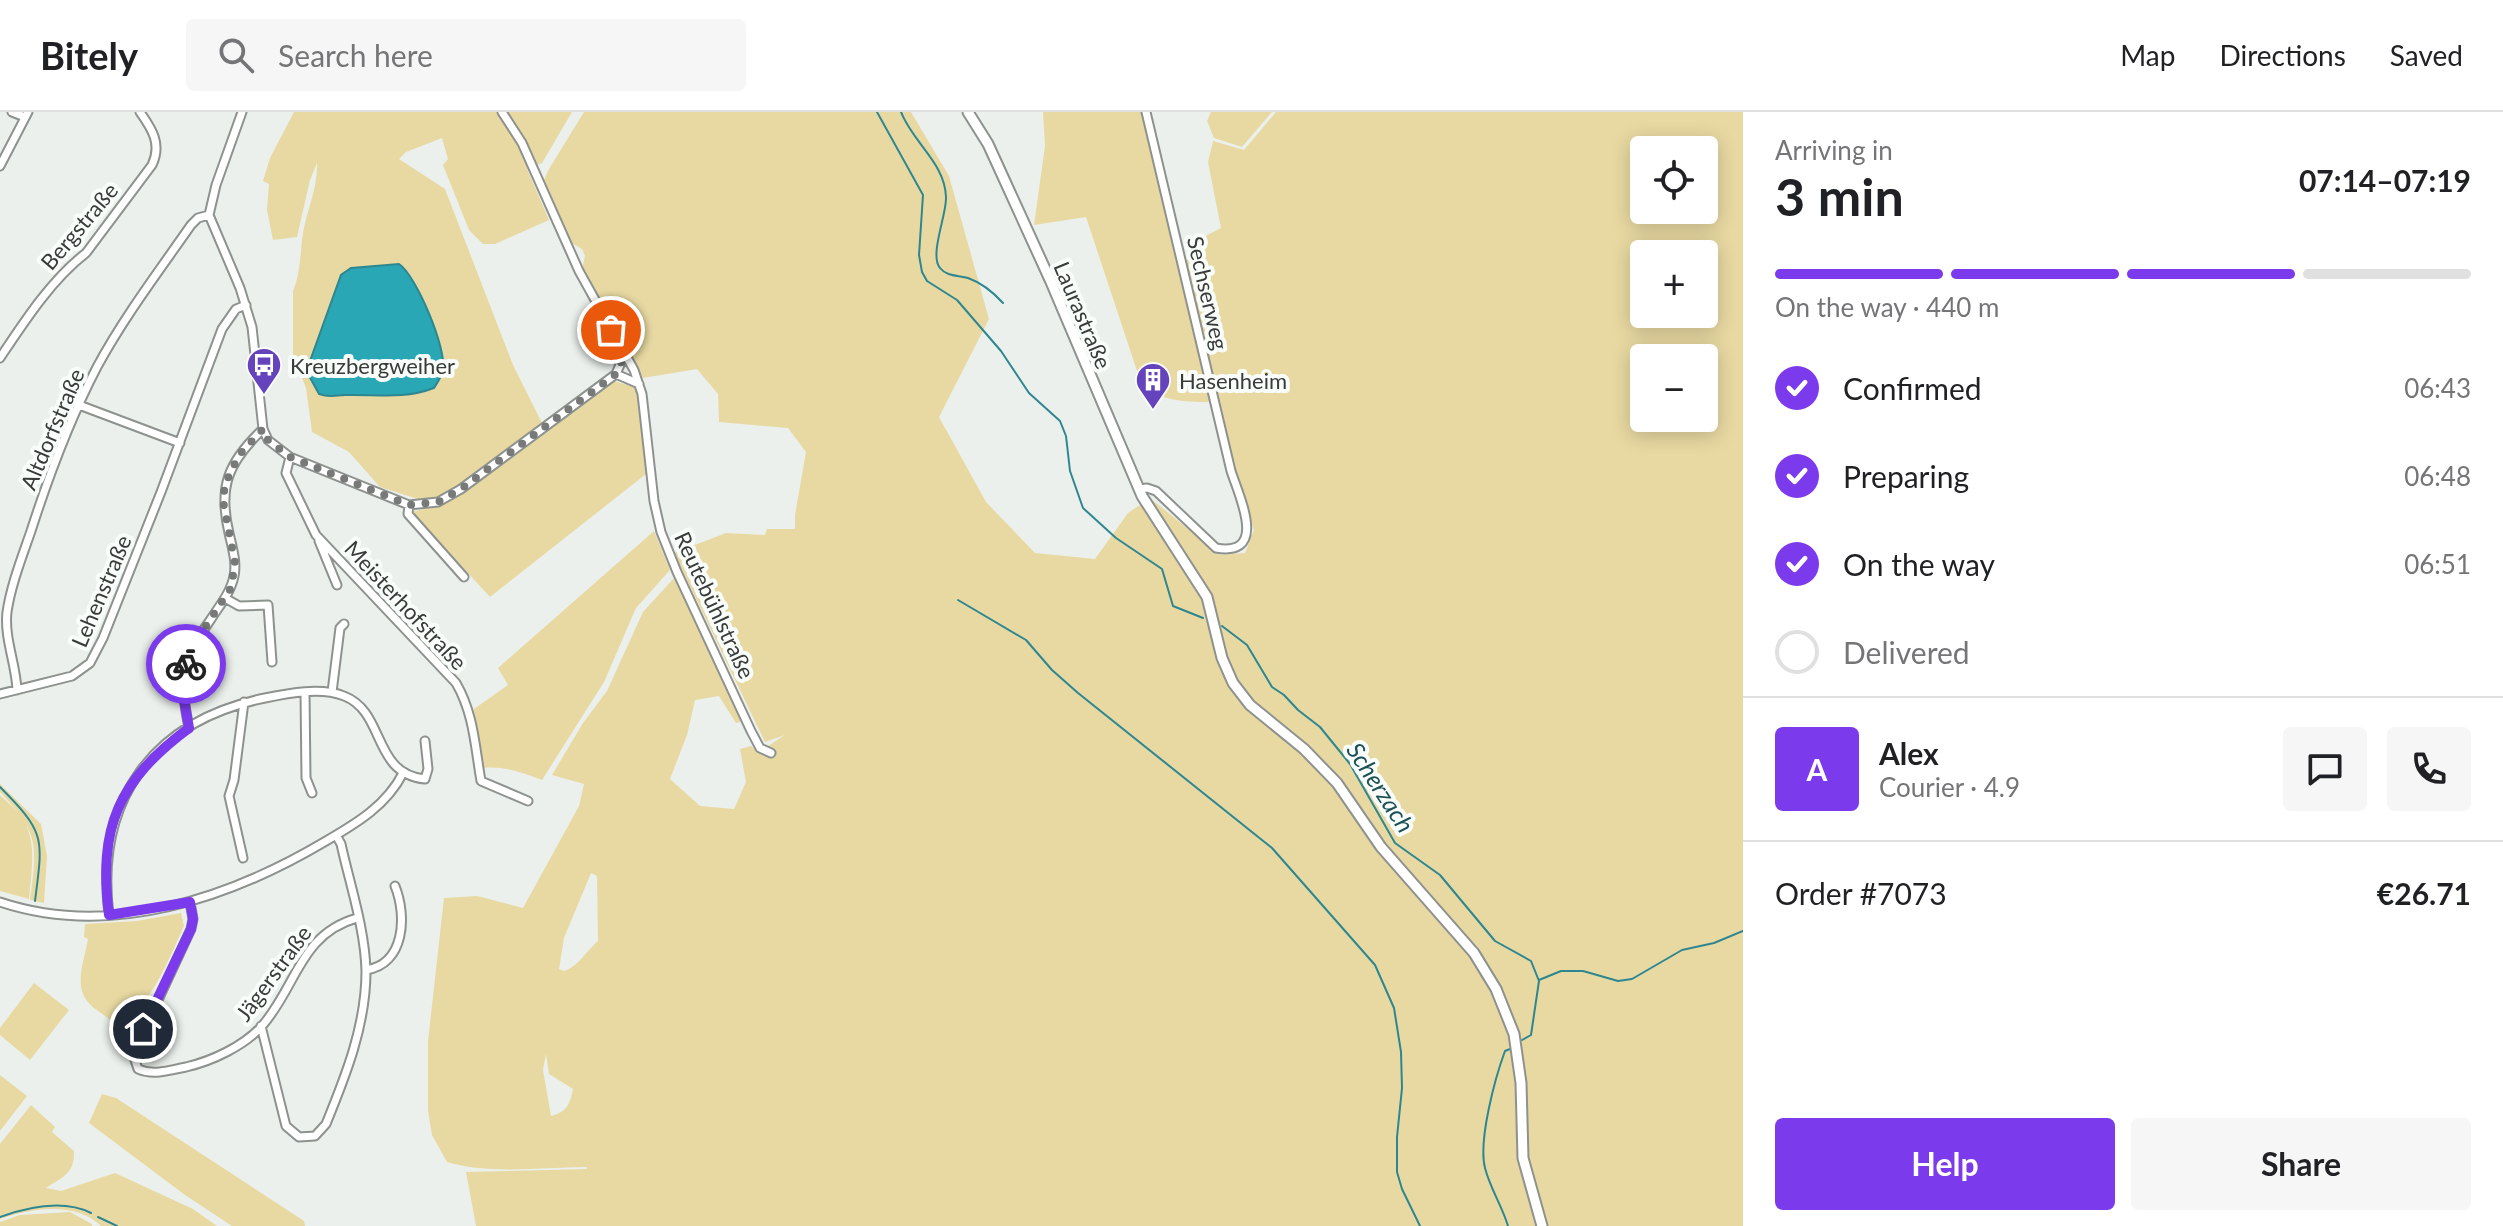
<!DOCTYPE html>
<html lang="en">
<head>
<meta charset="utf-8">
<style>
  body { margin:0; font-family:Lato,sans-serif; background:#f6f6f6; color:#202124; height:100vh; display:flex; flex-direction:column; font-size:30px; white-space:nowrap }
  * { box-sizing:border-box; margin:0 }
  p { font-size:26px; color:#757577 }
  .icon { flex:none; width:44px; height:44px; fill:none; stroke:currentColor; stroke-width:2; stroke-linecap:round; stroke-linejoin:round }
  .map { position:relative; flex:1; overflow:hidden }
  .side { display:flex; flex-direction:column; background:#fff; width:760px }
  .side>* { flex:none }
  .tools { position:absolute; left:1630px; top:24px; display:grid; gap:16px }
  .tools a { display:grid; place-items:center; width:88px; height:88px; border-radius:8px; background:#fff; box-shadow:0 4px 20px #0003; font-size:40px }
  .pin { position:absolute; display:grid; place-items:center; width:68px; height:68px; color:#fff; margin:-34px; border:4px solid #fff; border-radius:50%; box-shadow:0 2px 8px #0007 }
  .courier { position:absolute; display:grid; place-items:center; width:80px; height:80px; margin:-40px; border:6px solid #7c3aed; border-radius:50%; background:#fff; color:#222; box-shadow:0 2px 10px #0007 }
  .summary em { font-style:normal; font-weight:700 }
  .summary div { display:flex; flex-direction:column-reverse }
  .summary { display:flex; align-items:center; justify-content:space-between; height:136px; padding:0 32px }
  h1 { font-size:52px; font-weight:700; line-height:60px }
  .bar { display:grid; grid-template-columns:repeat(4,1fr); gap:12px 8px; align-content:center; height:96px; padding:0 32px }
  .bar i { height:10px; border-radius:6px; background:#e0e0e0 }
  .bar .active { background:#7c3aed }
  .bar p { grid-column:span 4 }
  .line { display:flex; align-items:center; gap:20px; padding:0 32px; border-top:2px solid #e0e0e0 }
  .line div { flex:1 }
  .round { display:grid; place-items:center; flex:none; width:84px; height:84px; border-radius:8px; background:#f6f6f6 }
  ol { padding:0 32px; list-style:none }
  li { display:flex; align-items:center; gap:24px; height:88px }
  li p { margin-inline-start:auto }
  li .icon { padding:8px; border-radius:50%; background:#7c3aed; color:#fff; stroke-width:4 }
  li:last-child { color:#757577 }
  li i { width:44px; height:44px; border:4px solid #e0e0e0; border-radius:50% }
  .action { display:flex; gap:16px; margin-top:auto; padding:16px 32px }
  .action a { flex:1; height:92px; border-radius:8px; background:#7c3aed; color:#fff; font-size:32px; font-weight:700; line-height:92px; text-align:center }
  .action a+a { background:#f6f6f6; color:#202124 }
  header { display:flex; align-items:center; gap:48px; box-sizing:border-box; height:112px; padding:0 40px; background:#fff; border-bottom:2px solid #e0e0e0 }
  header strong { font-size:38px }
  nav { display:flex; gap:44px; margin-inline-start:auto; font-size:28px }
  .search { width:560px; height:72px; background:#f6f6f6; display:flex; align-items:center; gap:20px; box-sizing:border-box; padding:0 28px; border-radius:8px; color:#757577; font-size:30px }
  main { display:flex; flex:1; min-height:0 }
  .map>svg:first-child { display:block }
  .green { fill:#e8d9a2; fill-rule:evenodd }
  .water { fill:#29a7b5; stroke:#2e8790; stroke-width:2 }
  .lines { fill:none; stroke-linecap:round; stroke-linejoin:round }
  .stream { stroke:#2e8790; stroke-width:2 }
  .minor-casing { stroke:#8e928e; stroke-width:11 }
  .tertiary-casing { stroke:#8e928e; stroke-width:13 }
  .minor { stroke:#fff; stroke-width:7 }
  .tertiary { stroke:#fff; stroke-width:9 }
  .done { stroke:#777a78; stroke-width:8; stroke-dasharray:0 14.4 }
  .route { stroke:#7c3aed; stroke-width:10 }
  .labels { text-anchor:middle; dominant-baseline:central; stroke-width:8; stroke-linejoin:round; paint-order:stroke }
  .street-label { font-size:22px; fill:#393b3a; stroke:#f8fdf9 }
  .poi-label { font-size:22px; fill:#393b3a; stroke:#f8fdf9; text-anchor:start }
  .water-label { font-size:24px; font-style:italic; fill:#1d4f56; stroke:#f8fdf9 }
</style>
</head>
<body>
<header>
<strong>Bitely</strong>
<div class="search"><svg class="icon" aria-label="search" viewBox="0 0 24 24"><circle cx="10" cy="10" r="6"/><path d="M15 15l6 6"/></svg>Search here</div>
<nav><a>Map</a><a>Directions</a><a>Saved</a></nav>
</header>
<main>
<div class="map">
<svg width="1743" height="1114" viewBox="0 0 1743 1114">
  <rect width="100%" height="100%" fill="#ebf0ec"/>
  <path class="green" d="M294,0H572L542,51L527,57L549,108L495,132H483L469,118L443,53L448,47L442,26L406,40L399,47L445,77L513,253L542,311L460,372L434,387L424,389L380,375L349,340L312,320L306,276L293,243V179C301,160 300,140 303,121C307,98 318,75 317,51L310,68L297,125L273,128L267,98L269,72L263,69L270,46Z
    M584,0H911L949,64L989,207L939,305L986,390L1035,441L1095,447L1128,401L1150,386L1220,443L1245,441L1254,418L1234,358L1185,150L1200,127L1221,116L1208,50L1213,29L1244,38L1276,0H1743V1114H476L466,1060L587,1057V1055C541,1055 491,1063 447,1050L432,1023L428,999V929L444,786L477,784L523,796L579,694L584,672L552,663L583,611L607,579L643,500L675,465L743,609L736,611L719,584L695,588L687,623L670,667L700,694L734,697L746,670L740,637L751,634L759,640L785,623L765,630L674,441L726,421L765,423L767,417H795V403L806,340L788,316L719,310L718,282L697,257L643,266L582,158L585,144L582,137L570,130L543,70L549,57ZM1644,38H1704V98H1644ZM1644,142H1704V202H1644ZM1644,246H1704V306H1644ZM591,761L597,764L598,829C586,839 579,854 564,859L559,857L564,826ZM546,942L549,962L573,977C570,992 567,1000 551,1004L543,958Z
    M1043,0H1146L1215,290C1190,290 1162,290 1142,274L1086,105L1034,113L1045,34Z
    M1211,0H1272L1242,35L1214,26L1207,9Z
    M614,269L634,275L638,281L646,362L490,485L412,400L432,395L455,384Z
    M654,419L670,458L636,496L604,570L542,668C522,660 504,654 483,656L476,637L474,597L508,573L498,556Z
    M0,672L41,712L47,744L44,791L30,788C37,733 40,722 0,680Z
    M0,683C7,690 16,697 22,706C38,729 31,761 29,787L0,779Z
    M181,801L184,814C174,835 144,914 114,909C109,908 103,902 98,899C70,881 83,855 88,827L84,825L85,812L137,809Z
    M34,871L69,898L30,948L0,923V916Z
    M0,963L27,984L0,1019Z
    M102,982L116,986L304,1109L305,1114H232L185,1083L89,1011Z
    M31,993L55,1015L52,1020L74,1039C75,1062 61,1066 46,1076L61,1079L115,1061L193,1097L217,1114H101C75,1089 32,1096 0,1107V1032Z
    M70,1100L92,1112V1114H0V1110L20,1103Z"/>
  <path class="water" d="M399,152C416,163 447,237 443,258C442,264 437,271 434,276C402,288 377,282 344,283C334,284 329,285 319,282L308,262L310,249L341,163L351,156Z"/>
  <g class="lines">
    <path class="stream" d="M877,0L923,83L919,143L922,160L927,169L957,188L1001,239L1029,281L1060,309L1066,324L1070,359L1083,396L1116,426L1162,457L1173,494L1203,506
      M901,0C913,31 945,51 946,85C947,102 929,143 940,156C947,165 959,163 968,166C982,171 993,180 1003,191
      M958,488L1026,528L1052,558L1078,581L1272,736L1375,853L1394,896L1401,940L1402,976L1397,1025V1060L1402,1077L1420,1114
      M1222,514L1247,533L1272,575L1284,583L1298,598L1320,615L1350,652L1395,731L1440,763L1495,829L1531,849L1539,869L1531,923L1522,928
      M0,675C46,721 43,726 35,789
      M1539,868L1561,859H1583L1618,869L1632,867L1682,838L1714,831L1743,819
      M0,1105C28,1095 63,1087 91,1101
      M98,1105L117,1114
      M1508,1114C1502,1094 1490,1076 1485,1056C1478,1029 1495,966 1505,939L1510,937"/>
    <defs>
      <path id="minor" d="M12,0L25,5
        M242,0L216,73L209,103L240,176L252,215L263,317L268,328L290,345L409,393L438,390L461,377L616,262L625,241
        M502,0L522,31L579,159L634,258L642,282L654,389L661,420L677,460L751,619L760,636L771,641
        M0,54L28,0
        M0,246C24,210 51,168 86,141L152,53C162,32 152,17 140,0
        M616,262L639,272
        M79,293L180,331
        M290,345L286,361L316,423L456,571C474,602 475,635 481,669L528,689
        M1139,377L1147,376L1156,379L1216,436C1269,445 1239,384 1231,359L1146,0
        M409,393L408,402L464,465
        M319,429L337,473
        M225,486L239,494L268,493L272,550
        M17,578C16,552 4,526 7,500C11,473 22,445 31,419C49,363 70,307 97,255C124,205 159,159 191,113L198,106L209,103
        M305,580L306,666L312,681
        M332,580L340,516L344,512
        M0,582L72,564L90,551L103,526L161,380L222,217L236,197L246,193
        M189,616C179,566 181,550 211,507C220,493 231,480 234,464C237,450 232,435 229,421C218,375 228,350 263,317
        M243,746L229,684L234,668L244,590
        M0,790C111,827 230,786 326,729C357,711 387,693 403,661
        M190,790L193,807L191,817L133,942L138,957C154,964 170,958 186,955C212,949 244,934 262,914C297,874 300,822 357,806
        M109,803C95,689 152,609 265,586C289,581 321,575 344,584C386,600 372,662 425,667L428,657L425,629
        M366,858C405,852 407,804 395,774
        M261,914L286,1014L299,1025L315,1024L326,1012C346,963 366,913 366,859C365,817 350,773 341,732L336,723"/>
      <path id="tertiary" d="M968,0L988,32L1051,170L1142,384L1207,485L1222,546L1233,571L1250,593L1304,637L1337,671L1381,735L1474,841L1496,877L1514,922L1521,971L1523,1046L1542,1114"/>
    </defs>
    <use href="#minor" class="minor-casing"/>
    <use href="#tertiary" class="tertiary-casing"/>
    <use href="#minor" class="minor"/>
    <use href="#tertiary" class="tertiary"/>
  </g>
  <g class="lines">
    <path class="done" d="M186,552L200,523L231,476L235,451L223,389L225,372L239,343L263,317L268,328L290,345L409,393L438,390L461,377L616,262L625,241L611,218"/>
    <path class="route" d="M143,917L191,817L193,807L190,790L109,803C98,715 118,669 189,616L182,577L186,552"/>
  </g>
  <defs>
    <symbol id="bus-pin" viewBox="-11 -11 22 30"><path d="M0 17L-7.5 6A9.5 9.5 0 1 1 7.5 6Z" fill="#6443bc" stroke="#f8fdf9"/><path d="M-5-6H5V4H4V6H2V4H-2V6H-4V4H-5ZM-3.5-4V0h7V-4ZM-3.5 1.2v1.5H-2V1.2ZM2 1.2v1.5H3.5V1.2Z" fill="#fff"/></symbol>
    <symbol id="building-pin" viewBox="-11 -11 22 30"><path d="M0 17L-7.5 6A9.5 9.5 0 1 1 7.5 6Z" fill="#6443bc" stroke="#f8fdf9"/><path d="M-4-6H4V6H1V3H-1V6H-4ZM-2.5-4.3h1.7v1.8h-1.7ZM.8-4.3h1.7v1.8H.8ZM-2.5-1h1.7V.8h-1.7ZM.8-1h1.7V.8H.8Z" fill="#fff"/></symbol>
  </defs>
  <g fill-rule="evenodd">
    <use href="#bus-pin" x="244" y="233" width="40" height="54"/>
    <use href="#building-pin" x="1133" y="248" width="40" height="54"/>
  </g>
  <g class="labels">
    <g class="street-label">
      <text transform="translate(79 114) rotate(-50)">Bergstraße</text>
      <text transform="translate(1208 181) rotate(77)">Sechserweg</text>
      <text transform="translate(1083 203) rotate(67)">Laurastraße</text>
      <text transform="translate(52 317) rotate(-67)">Altdorfstraße</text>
      <text transform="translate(101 479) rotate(-67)">Lehenstraße</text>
      <text transform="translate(406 493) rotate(47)">Meisterhofstraße</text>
      <text transform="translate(715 493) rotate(65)">Reutebühlstraße</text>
      <text transform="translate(273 861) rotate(-54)">Jägerstraße</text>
    </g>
    <g class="poi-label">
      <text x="290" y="253">Kreuzbergweiher</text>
      <text x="1179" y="268">Hasenheim</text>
    </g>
    <g class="water-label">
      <text transform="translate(1381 675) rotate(57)">Scherzach</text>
    </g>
  </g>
</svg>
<div class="tools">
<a><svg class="icon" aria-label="locate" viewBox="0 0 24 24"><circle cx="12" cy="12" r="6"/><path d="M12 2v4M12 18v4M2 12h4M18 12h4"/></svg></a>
<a>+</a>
<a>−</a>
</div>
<div class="pin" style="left:611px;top:218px;background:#ea580c"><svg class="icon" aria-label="bag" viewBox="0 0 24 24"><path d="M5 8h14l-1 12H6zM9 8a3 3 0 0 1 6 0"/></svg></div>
<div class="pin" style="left:143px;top:917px;background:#1f2937"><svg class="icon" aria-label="home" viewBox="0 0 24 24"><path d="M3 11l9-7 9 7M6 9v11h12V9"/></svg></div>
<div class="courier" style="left:186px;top:552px"><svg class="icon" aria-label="bike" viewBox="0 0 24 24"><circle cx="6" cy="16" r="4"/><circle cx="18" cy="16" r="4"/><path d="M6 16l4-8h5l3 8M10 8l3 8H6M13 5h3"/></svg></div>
</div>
<section class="side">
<div class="summary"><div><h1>3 min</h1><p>Arriving in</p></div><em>07:14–07:19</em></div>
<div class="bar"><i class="active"></i><i class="active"></i><i class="active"></i><i></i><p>On the way · 440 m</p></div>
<ol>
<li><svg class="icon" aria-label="check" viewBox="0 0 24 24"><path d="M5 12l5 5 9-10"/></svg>Confirmed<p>06:43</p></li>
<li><svg class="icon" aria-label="check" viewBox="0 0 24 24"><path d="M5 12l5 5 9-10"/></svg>Preparing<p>06:48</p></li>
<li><svg class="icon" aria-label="check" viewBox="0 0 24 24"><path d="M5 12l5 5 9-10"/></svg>On the way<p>06:51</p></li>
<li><i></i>Delivered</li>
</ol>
<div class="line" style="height:144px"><b class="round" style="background:#7c3aed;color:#fff">A</b><div><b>Alex</b><p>Courier · 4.9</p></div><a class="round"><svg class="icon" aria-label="chat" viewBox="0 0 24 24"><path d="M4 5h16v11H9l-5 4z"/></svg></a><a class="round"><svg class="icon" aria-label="phone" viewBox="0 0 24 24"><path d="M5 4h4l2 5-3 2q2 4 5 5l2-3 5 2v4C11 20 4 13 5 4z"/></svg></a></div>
<div class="line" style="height:104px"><div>Order #7073</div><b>€26.71</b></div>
<div class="action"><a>Help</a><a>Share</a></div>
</section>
</main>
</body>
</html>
